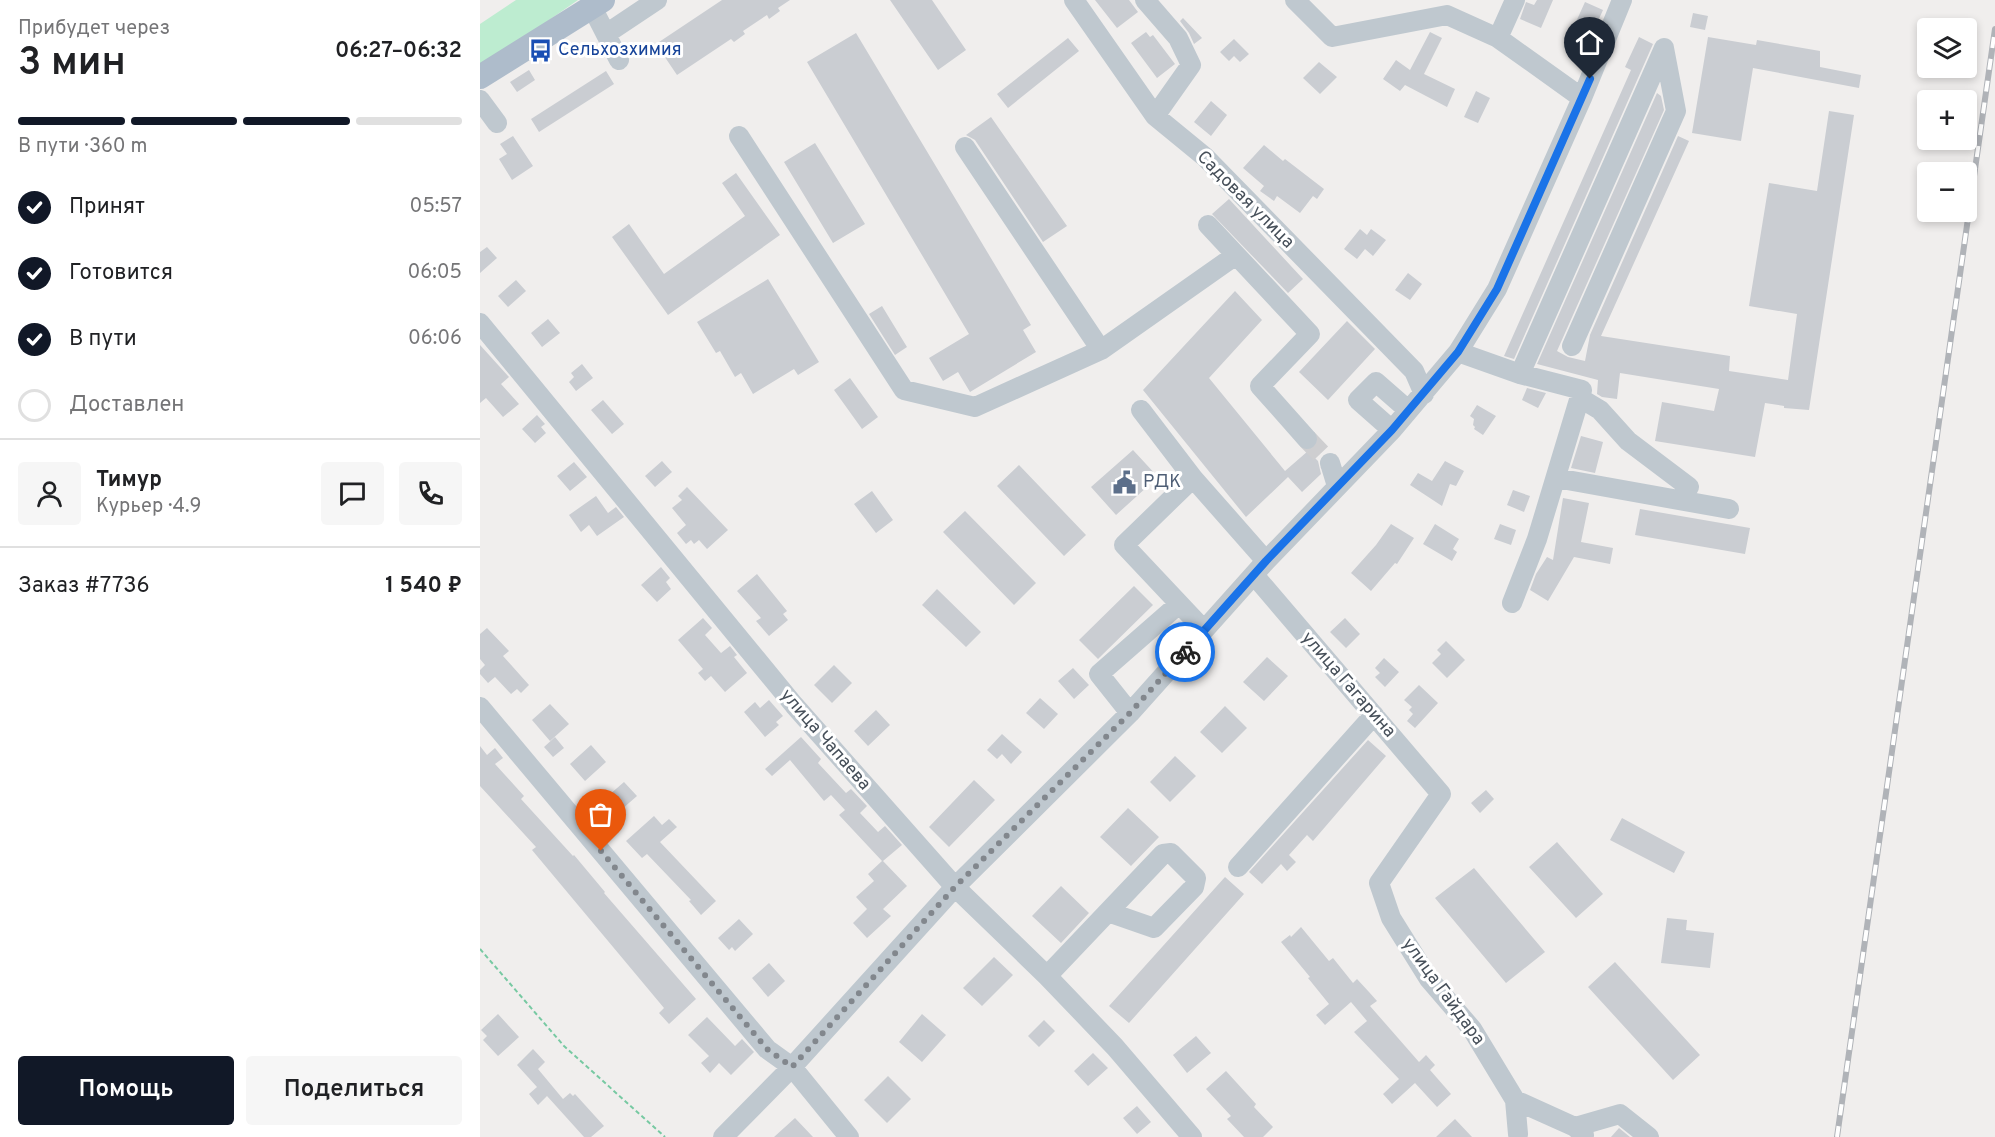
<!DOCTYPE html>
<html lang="ru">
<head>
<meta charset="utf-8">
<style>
  body { margin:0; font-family:Overpass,sans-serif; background:#f6f6f6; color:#202124; height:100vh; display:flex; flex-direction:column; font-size:22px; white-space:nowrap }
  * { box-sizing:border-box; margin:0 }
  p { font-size:20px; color:#757577 }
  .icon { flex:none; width:33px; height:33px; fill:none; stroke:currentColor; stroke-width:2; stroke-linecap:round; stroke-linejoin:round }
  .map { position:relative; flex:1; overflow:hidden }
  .panel { display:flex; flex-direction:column; background:#fff; width:480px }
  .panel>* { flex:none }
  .tools { position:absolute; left:1437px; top:18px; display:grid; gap:12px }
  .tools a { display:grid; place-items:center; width:60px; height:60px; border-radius:6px; background:#fff; box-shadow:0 3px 9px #0003; font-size:30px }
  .pin { position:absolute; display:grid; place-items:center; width:51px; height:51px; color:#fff; margin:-62px -26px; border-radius:50% 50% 50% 0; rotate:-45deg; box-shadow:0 0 6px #0007 }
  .pin .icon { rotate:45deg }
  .courier { position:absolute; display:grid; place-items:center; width:60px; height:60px; margin:-30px; border:4px solid #1a73e8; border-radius:50%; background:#fff; color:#222; box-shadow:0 2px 8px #0007 }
  .summary em { font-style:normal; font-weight:600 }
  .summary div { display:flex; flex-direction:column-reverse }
  .summary { display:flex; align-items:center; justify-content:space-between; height:102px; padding:0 18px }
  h1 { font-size:39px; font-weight:600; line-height:45px }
  .bar { display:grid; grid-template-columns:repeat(4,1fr); gap:9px 6px; align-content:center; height:72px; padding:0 18px }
  .bar i { height:8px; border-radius:4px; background:#e0e0e0 }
  .bar .on { background:#111827 }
  .bar p { grid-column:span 4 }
  .line { display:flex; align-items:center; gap:15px; padding:0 18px; border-top:2px solid #e0e0e0 }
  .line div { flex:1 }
  .round { display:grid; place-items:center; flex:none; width:63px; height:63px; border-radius:6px; background:#f6f6f6 }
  ol { padding:0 18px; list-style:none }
  li { display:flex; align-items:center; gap:18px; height:66px }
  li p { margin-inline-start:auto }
  li .icon { padding:6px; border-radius:50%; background:#111827; color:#fff; stroke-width:4 }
  li:last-child { color:#757577 }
  li i { width:33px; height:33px; border:3px solid #e0e0e0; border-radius:50% }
  .cta { display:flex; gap:12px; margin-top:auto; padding:12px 18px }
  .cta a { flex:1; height:69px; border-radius:6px; background:#111827; color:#fff; font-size:24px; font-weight:600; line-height:69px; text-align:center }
  .cta a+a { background:#f6f6f6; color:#202124 }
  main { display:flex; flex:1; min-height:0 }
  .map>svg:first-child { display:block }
  .green { fill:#bdecd0 }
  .building { fill:#cacdd2 }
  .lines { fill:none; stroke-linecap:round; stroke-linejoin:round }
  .minor-tunnel { stroke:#ceced0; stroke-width:20; stroke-dasharray:20 10; stroke-linecap:butt }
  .path { stroke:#77c9a2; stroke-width:2; stroke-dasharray:4.5 3; stroke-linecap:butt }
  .minor { stroke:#bfc8cf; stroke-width:20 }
  .major { stroke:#aebccb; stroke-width:24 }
  .rail-casing { stroke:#b0b3b8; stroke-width:6 }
  .rail { stroke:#fff; stroke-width:4; stroke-dasharray:11; stroke-linecap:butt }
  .done { stroke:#82878d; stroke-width:6; stroke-dasharray:0 10.8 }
  .route { stroke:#1a73e8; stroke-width:8 }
  .labels { text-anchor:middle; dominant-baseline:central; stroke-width:6; stroke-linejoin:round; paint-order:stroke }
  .transit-label { font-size:18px; fill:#164399; stroke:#fff; text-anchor:start }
  .street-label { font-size:18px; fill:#47505a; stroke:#fff }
  .service-label { font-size:18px; fill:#4e5e75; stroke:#fff; text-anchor:start }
</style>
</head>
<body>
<main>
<section class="panel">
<div class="summary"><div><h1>3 мин</h1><p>Прибудет через</p></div><em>06:27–06:32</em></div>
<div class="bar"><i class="on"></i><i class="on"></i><i class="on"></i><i></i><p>В пути · 360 m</p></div>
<ol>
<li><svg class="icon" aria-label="check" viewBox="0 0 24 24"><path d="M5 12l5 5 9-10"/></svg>Принят<p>05:57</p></li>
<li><svg class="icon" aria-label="check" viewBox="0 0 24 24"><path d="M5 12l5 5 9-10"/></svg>Готовится<p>06:05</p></li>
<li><svg class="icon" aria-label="check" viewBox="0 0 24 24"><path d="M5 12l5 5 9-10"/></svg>В пути<p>06:06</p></li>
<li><i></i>Доставлен</li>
</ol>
<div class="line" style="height:108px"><a class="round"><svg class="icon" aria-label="person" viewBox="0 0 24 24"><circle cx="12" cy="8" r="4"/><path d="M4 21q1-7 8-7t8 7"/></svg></a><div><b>Тимур</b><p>Курьер · 4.9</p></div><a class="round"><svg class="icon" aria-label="chat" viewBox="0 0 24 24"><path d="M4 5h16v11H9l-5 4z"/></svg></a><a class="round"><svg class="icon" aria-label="phone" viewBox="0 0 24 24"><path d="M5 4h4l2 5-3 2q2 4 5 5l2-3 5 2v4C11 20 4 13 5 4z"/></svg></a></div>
<div class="line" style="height:78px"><div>Заказ #7736</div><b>1 540 ₽</b></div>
<div class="cta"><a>Помощь</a><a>Поделиться</a></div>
</section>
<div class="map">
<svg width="1515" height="1137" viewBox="0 0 1515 1137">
  <rect width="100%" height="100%" fill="#f0eeed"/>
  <path class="green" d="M36,0H98L0,68V24Z"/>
  <path class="building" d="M242,0H310L298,8L300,11L289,19L287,15L263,31L265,34L254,42L251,39L197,75L176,44Z
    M410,0H452L486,50L458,70Z
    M615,0H649L658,12L637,28Z
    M1057,0H1073L1061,28L1040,19L1046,2L1054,5Z
    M1105,2L1123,10L1113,32L1095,24Z
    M1213,13L1228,16L1225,30L1210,27Z
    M703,18L722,38L714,44L709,33L700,21Z
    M666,32L670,37L673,35L695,64L677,78L651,43Z
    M950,32L962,38L944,74L975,89L967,107L925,85L920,91L903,79L916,60L930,70Z
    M376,33L551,325L543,330L556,352L490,392L478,372L463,381L449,358L489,334L327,62Z
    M1159,37L1173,44L1034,359L1024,356L1151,70L1145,67Z
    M1228,37L1276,45L1277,40L1340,51V67L1381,75L1379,88L1273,68L1261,141L1212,133Z
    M588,38L599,51L528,108L517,94Z
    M754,39L769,54L760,62L754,56L749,61L740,52Z
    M839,62L857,77L840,94L823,78Z
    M49,70L55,80L37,92L30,82Z
    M126,71L134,84L59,132L51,119Z
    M996,91L1010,98L998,123L984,117Z
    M1177,93L1181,96L1184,110L1077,351L1088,357L1105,361L1110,335L1198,136L1209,141L1121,336L1250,356L1249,371L1308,380L1317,314L1269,306L1289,183L1337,191L1349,111L1374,115L1329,410L1304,408V406L1285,403L1275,457L1175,441L1182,402L1234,411L1239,389L1140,373L1137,399L1122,397L1117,394L1118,380L1057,364Z
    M731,101L747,115L731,136L714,122Z
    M511,117L587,226L563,242L495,140L486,135Z
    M33,136L53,166L32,180L19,159L27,154L20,144Z
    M335,143L385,224L353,243L304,162Z
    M784,145L803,161L805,159L844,189L837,199L833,196L820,213L797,196L794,201L780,191L784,186L763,168Z
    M256,173L300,235L188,315L132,237L149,224L184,274L265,216L242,183Z
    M749,199L823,279L808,293L732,214Z
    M880,229L887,235L891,229L906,240L893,256L885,249L877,259L864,249Z
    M7,247L17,258L0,273V252Z
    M928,273L942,284L930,300L915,290Z
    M288,279L339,362L318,375L314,369L273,394L261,373L255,377L240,351L236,353L217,322Z
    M36,280L46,291L28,307L18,296Z
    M755,291L782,320L729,378L805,471L828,451L838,461L841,474L822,492L808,477L766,517L663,390Z
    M402,306L427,347L415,355L389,314Z
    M68,319L80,333L62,347L51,333Z
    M867,321L895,349L848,400L819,372Z
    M0,345L29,377L21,384L39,404L23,417L6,398L0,403Z
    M102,364L113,378L96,391L89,382L94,377L91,373Z
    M370,378L398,417L382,429L354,390Z
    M1047,388L1066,393L1058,408L1042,400Z
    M123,400L144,424L132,434L111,410Z
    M997,405L1016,416L1003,435L994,429L995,427L993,425L994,419L990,416Z
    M57,415L65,424L61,427L66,433L55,443L42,429Z
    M1101,436L1123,442L1115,473L1091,468Z
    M653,450L678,477L636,515L611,487Z
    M182,461L192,472L175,487L165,476Z
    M965,461L984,471L976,486L970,484L962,506L930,485L938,473L952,481Z
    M94,462L107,477L90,491L77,476Z
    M539,465L606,535L584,556L517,486Z
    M207,487L248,530L227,549L219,540L214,544L211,540L206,544L197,533L206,525L192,508L202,500L198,496Z
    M1033,490L1050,496L1044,512L1027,505Z
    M392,491L413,520L396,533L374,504Z
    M116,496L128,513L136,507L144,517L117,536L109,525L101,532L89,515Z
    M1083,498L1109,503L1101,542L1133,548L1130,564L1094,557L1068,601L1050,590L1056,574L1067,557L1073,560Z
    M1160,509L1270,528L1265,554L1155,535Z
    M485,511L556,583L534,605L463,532Z
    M911,524L934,538L917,564L915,563L891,591L871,573L896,545Z
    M955,524L979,539L973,549L977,552L972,561L943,544Z
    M1020,524L1036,530L1031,545L1014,539Z
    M181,567L190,578L186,582L191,589L177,602L161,585Z
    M277,574L307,611L303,614L308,620L289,636L276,621L281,618L257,591Z
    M654,586L673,605L618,659L599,640Z
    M457,589L501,632L486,647L442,605Z
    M223,618L232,628L225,635L241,653L250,646L257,655L254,657L267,673L245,692L231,676L225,681L218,673L223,669L198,640Z
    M865,618L880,634L866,648L850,632Z
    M7,628L29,651L23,656L49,685L41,693L37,689L31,694L15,677L8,683L0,674V670L5,665L0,659V634Z
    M966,641L985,660L967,678L952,663L961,654L957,650Z
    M787,657L808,676L784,701L763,682Z
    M904,658L919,672L905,687L895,677L900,673L895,668Z
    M354,665L372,683L352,703L334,685Z
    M593,668L609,685L594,699L578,681Z
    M939,685L958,703L935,728L927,721L933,714L929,710L932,707L924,700Z
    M560,698L578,714L564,729L546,713Z
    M289,700L303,716L296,722L299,725L285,737L264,712L275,702L280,708Z
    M70,704L89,724L70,741L52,720Z
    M745,706L767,728L742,753L720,732Z
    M396,710L410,725L388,746L374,731Z
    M522,734L542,752L531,764L522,754L517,759L507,750Z
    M75,737L84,748L73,757L64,747Z
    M321,737L341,759L338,763L366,793L371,789L387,806L380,813L398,832L405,826L422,845L403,861L427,886L403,909L411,916L387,938L373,923L387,909L376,897L394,881L388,874L402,861L359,815L365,810L351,795L344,801L310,760L292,776L285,769Z
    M888,740L906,756L833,841L827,835L809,855L816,862L807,871L801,864L782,884L769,872Z
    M111,745L126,762L105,781L90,764Z
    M0,746L7,755L15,748L23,758L15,764L44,796L41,799L93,856L94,855L125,892L124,893L216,999L189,1024L179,1013L184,1008L52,850L56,847L0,786Z
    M695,756L716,776L690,802L670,782Z
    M494,780L515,800L469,847L449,827Z
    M144,782L157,796L134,816L121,802Z
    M1006,790L1014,799L1000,813L991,803Z
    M648,808L679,837L651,866L620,837Z
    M174,816L182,825L189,819L197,827L180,842L236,901L221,915L209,901L211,900L167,854L162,858L146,841Z
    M1142,818L1205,852L1194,873L1130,840Z
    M1077,842L1123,894L1096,918L1049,867Z
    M994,868L1065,952L1026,983L955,898Z
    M745,877L764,894L649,1023L629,1006Z
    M581,886L609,913L581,943L552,916Z
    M1187,918L1207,920L1206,930L1234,933L1230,968L1181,963Z
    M259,919L273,934L255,951L252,947L249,950L238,938Z
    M821,927L849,961L853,958L873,983L877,979L889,992L897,1001L890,1006L939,1062L946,1055L955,1065L950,1070L971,1094L957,1107L935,1083L912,1104L903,1094L919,1079L874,1032L887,1021L871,1002L845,1025L836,1015L849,1004L828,978L830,977L801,942L810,935L811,937Z
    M514,957L533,975L502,1006L483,988Z
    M1135,962L1220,1055L1193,1080L1108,987Z
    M289,963L305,981L288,997L272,978Z
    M18,1014L39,1037L18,1056L3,1040L7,1036L1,1030Z
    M442,1014L466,1035L442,1062L419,1042Z
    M227,1017L255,1046L262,1039L274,1052L251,1075L239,1063L230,1073L221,1063L229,1056L208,1035Z
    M564,1020L575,1031L559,1047L548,1036Z
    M716,1036L731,1053L707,1073L693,1055Z
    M53,1049L65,1062L58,1069L83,1099L90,1093L93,1096L95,1094L124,1126L111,1137H104L67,1096L58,1105L49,1094L57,1087L37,1065Z
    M613,1053L628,1068L608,1086L594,1071Z
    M746,1071L776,1104L774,1107L793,1127L783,1137H764L747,1119L751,1116L726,1089Z
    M408,1076L431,1099L407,1123L384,1100Z
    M657,1106L671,1122L657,1134L643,1118Z
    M315,1118L333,1137H294Z
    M975,1119L992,1137H956Z
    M1139,1128L1150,1137H1131Z"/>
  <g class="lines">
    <path class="minor-tunnel" d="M827,439L850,463"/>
    <path class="path" d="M0,949L84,1046L185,1137"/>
    <path class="minor" d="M594,0L675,116L725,157L934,371L944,394
      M665,0L698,38L711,65L675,116
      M815,0L852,37L967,15L1018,38L1102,98
      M112,7L139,60
      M126,34L177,0
      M1018,38L1035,0
      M0,100L17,123
      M259,136L424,390L495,407L621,350L756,255
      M485,147L621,350
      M728,225L830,334L780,386L827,439
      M0,323L314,705L475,887L567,976L635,1047L712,1137
      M978,352L1040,374L1102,390L1057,539L1032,603
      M1040,374L1184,48L1196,111L1092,346
      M1100,398L1120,410L1148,441L1209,487
      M661,410L713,478L786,561
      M912,430L878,400L896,382L928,410
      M850,463L857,486
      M713,478L644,545L724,630
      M1076,478L1249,509
      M774,575L961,794L899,883L911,918L949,979L992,1029L1035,1100L1038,1134
      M0,707L287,1049L312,1067L369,1137
      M650,713L619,674L699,604
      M758,867L894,715
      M567,976L683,854L691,853L716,878L714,887L674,928L628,912
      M1035,1100L1095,1127L1104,1135
      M1095,1127L1140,1114L1169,1137
      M243,1137L312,1067L475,887L650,713L786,561L912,430L978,352L1017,289L1102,98L1142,0"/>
    <path class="major" d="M0,77L123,0"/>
    <defs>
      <path id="rail" d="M1357,1137L1515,29"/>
    </defs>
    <use href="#rail" class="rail-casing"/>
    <use href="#rail" class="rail"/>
  </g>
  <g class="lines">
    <path class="done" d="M121,851L287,1049L312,1067L475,887L650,713L705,652"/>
    <path class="route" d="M705,652L786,561L912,430L978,352L1017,289L1110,79"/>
  </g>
  <defs>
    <symbol id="bus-bare" viewBox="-9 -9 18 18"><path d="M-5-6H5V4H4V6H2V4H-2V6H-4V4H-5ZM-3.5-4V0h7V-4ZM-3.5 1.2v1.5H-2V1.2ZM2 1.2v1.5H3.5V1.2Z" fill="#1a4fb4" stroke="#fff" stroke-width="2.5" paint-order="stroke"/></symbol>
    <symbol id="civic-bare" viewBox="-9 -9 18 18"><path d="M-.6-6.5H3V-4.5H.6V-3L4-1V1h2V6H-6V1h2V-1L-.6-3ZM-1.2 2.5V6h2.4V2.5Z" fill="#5c6f8a" stroke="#fff" stroke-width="2.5" paint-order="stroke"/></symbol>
  </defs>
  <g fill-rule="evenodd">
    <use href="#bus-bare" x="44" y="34" width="33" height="33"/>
    <use href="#civic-bare" x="628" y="466" width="33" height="33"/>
  </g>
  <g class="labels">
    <g class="transit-label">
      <text x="78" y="50">Сельхозхимия</text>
    </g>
    <g class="street-label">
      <text transform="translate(765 200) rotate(45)">Садовая улица</text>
      <text transform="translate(868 685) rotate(49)">улица Гагарина</text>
      <text transform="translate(345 740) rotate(49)">улица Чапаева</text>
      <text transform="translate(963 992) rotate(54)">улица Гайдара</text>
    </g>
    <g class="service-label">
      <text x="663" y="482">РДК</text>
    </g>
  </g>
</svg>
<div class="tools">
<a><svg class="icon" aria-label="layers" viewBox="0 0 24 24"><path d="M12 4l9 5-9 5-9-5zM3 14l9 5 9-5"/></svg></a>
<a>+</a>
<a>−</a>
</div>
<div class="pin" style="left:121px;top:851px;background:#ea580c"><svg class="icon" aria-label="bag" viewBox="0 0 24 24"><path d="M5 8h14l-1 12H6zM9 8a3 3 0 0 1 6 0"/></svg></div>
<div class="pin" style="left:1110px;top:79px;background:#1f2937"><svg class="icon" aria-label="home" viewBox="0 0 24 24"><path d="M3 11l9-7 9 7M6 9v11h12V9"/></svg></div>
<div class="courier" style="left:705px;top:652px"><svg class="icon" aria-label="bike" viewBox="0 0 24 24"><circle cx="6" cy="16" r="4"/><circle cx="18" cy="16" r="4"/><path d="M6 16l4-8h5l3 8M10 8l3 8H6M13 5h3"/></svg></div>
</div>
</main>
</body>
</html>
